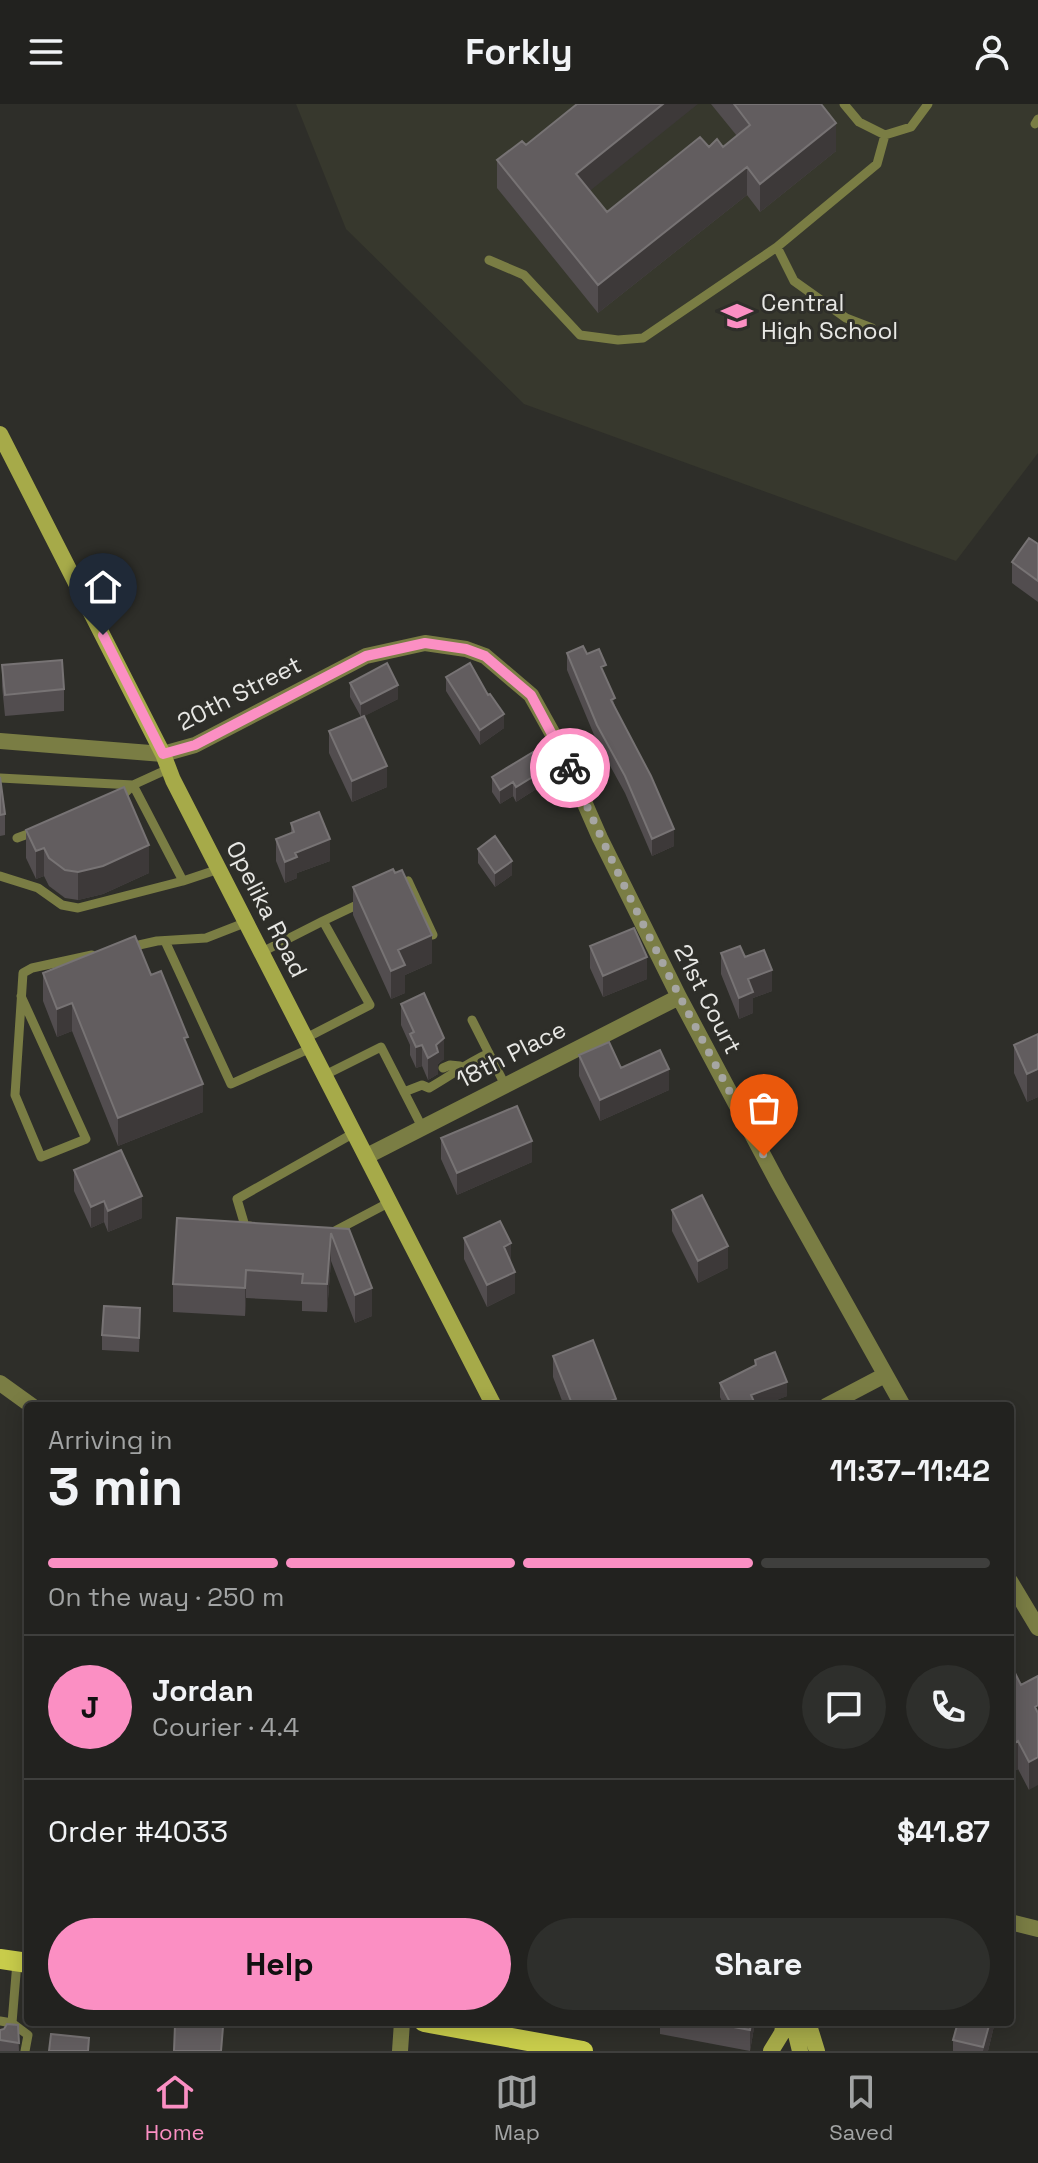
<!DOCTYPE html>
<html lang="en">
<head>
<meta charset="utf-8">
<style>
  body { margin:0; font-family:"Space Grotesk",sans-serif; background:#2e2f2c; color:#f1f3f6; height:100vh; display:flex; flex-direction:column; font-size:30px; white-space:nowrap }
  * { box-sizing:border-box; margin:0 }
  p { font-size:26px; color:#a2a4a4 }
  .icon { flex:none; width:44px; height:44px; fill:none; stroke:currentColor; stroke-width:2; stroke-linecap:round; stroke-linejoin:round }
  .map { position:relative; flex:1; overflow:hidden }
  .side { position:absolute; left:24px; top:1298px; width:990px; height:624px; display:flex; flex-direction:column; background:#22221f; border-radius:8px; box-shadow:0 4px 20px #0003,0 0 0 2px #3f3f3d }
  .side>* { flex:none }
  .pin { position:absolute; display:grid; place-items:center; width:68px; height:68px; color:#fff; margin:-82px -34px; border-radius:50% 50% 50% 0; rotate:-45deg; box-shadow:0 0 8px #0007 }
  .pin .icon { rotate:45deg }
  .courier { position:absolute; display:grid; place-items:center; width:80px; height:80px; margin:-40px; border:6px solid #fb8fc3; border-radius:50%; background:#fff; color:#222; box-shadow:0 2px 10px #0007 }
  .overview em { font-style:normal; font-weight:700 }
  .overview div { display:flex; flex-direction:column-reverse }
  .overview { display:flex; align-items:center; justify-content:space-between; height:136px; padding:0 24px }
  h1 { font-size:52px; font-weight:700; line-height:60px }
  .bar { display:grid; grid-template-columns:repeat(4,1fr); gap:12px 8px; align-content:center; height:96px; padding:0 24px }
  .bar i { height:10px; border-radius:6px; background:#3f3f3d }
  .bar .active { background:#fb8fc3 }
  .bar p { grid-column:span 4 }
  .line { display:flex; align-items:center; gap:20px; padding:0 24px; border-top:2px solid #3f3f3d }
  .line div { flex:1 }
  .round { display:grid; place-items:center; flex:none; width:84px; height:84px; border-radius:42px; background:#2e2f2c }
  .action { display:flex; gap:16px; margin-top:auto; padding:16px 24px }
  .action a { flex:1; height:92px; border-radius:48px; background:#fb8fc3; color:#111; font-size:32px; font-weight:700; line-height:92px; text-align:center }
  .action a+a { background:#2e2f2c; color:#f1f3f6 }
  header { display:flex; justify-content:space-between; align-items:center; height:104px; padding:0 24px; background:#22221f; font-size:36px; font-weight:700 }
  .menu { display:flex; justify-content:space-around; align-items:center; height:112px; border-top:2px solid #3f3f3d; background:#22221f; font-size:22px; color:#a2a4a4 }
  .menu a { display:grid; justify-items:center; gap:4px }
  .menu .active { color:#fb8fc3 }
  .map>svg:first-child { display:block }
  .built { fill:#37382d }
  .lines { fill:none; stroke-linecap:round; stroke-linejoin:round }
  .service { stroke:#7a7d44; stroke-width:9 }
  .minor { stroke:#7a7d44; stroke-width:16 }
  .secondary { stroke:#a6aa49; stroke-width:16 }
  .primary { stroke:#c8cc4b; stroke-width:20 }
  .wall { fill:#524d4f }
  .shaded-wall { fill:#3d3939 }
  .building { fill:#625d5f; stroke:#777374; stroke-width:2 }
  .done { stroke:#a6a6a3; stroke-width:8; stroke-dasharray:0 14.4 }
  .route { stroke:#fb8fc3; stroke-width:10 }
  .labels { text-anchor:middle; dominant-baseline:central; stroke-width:6; stroke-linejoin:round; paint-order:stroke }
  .poi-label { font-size:24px; fill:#e7e7e4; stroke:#2e2e29; text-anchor:start }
  .street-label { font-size:24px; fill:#e7e7e4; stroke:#2e2e29 }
</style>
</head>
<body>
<header><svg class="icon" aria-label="menu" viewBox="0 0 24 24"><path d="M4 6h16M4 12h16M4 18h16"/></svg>Forkly<svg class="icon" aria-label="person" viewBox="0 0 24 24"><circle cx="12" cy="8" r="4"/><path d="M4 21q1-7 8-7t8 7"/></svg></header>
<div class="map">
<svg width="1038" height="1947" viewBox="0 0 1038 1947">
  <rect width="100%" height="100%" fill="#2e2e29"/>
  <path class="built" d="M296,0H1038V349L956,457L524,300L346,125Z"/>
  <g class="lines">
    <path class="service" d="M844,0L859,18L885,31L911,23L928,0
      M1035,20L1038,15
      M777,143L794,177L846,214L872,224
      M489,156L524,171L580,231L618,236L643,234L777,143L877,60L885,31
      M0,674L133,681L168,665
      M117,697L133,681L183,777L219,765
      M17,734L36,727
      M0,772L38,784L62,801L78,804L183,777
      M398,781L408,777L433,831
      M323,817L363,798
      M165,837L231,980L311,944
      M130,843L157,837L206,834L247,818
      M262,848L323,817L370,901L306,934
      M21,892L86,1035L41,1053L15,991L23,869L32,864L92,851
      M472,916L505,981
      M443,964L450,961L460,962
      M325,971L381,943L422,1023
      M404,988L422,981L429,984C450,972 467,959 489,949
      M250,1122H245L237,1095L354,1029
      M333,1128L390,1098
      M0,1917L12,1919L17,1858
      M12,1919L28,1931L25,1947"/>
    <path class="minor" d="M0,637L163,650L195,641L366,552L425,539L466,545L485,552L531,591L560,643L600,734L679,893L778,1079L903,1302
      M367,1052L679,893
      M0,1279L32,1302
      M826,1302L885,1271
      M1010,1477L1038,1524
      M1010,1818L1038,1825
      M400,1947L402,1918"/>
    <path class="secondary" d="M0,330L163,650L173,676L494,1302
      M793,1918L800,1947
      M808,1918L817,1947
      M771,1947L782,1929L784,1918"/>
    <path class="primary" d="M0,1855L28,1859
      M424,1918L583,1947"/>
  </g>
  <path class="wall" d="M711,0H821L836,47L760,108L747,91L598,209L497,84V56L526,41L590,87L607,108L709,43H723L737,32Z
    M1038,440V498L1012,479V458Z
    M567,549L587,550L606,574L615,602L674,742L652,752L625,689L597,638L567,566Z
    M2,561L64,585V607L5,612L2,582Z
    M446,573L504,624L480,641L446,587Z
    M350,579L398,595L364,612L387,683L352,698L329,649V627L361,613L350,593Z
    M0,673L5,710V731L0,732Z
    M492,673L544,680L516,698L513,692L500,700L492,688Z
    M291,719L330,757L297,769V774L285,779L276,757V735L291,730Z
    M26,726L149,769L103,790L78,796L65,794L49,782L44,772L36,775L26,754Z
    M478,745L512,771L495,783L478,759Z
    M353,783L432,859L405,871V889L391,895L353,811Z
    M590,842L647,875L603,893L590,864Z
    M721,849L745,853L772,887L753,894V909L739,915L721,870Z
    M43,869L151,871L188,943L203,1008L118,1042L72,927L57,933L43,897Z
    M401,900L444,955L438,960V970L428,976L422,962L416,964L410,951V941L401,921Z
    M1038,930V993L1027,998L1014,969V941Z
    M579,951L621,964L669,986L600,1017L579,972Z
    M441,1034L532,1058L457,1091L441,1055Z
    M74,1066L142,1114L108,1128L104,1118L91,1124L74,1087Z
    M672,1106L728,1164L698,1179L672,1127Z
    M349,1125L372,1212L355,1219L331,1157L327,1208L302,1207V1197L246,1194L245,1212L173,1208V1180Z
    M464,1134L511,1159L515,1189L487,1203L464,1155Z
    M140,1218L139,1248L102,1246V1231Z
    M553,1252L616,1302H564L553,1273Z
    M755,1256L787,1292L761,1302H724L720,1293V1279L755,1262Z
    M1010,1562L1021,1581L1038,1572L1029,1686L1018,1665L1010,1670Z
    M660,1918H755L750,1947L660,1930Z
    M958,1918H995L988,1947H953V1936Z
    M18,1921L19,1947H0V1926Z"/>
  <path class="shaded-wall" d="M663,0H698L576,98V70Z
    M836,19V47L760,108V80Z
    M747,63V91L598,209V181Z
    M398,581V595L361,614V600Z
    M504,610V624L480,641V626Z
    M387,662V683L352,698V677Z
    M544,666V680L516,698V683Z
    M513,678V692L500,700V686Z
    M674,725V742L652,752V735Z
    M330,735V757L297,769V774L285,779V758L295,749Z
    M149,741V769L103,790L78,796V768Z
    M44,744V772L36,775V747Z
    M512,757V771L495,783V769Z
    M432,831V859L405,871V889L391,895V867L398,846Z
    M647,853V875L603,893V872Z
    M772,866V887L753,894V909L739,915V894L748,875Z
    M72,899V927L57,933V905Z
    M444,934V955L438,960V970L428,976V954L436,941Z
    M422,941V962L416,964V943Z
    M669,965V986L600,1017V996Z
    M1038,965V993L1027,998V970Z
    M203,980V1008L118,1042V1014Z
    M532,1037V1058L457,1091V1069Z
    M142,1092V1114L108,1128V1107Z
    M104,1097V1118L91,1124V1103Z
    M331,1129V1157L327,1208V1180Z
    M511,1139V1160L504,1143Z
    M728,1142V1164L698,1179V1157Z
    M246,1166V1194L245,1212V1184Z
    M515,1168V1189L487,1203V1181Z
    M372,1184V1212L355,1219V1191Z
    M787,1278V1292L761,1302H750L751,1291Z
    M616,1295V1302H597Z
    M1018,1637V1665L1010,1670V1642Z
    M1038,1653V1681L1029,1686V1658Z
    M751,1918H755L750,1947V1926Z
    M990,1918H995L988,1947H983Z"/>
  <path class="building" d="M577,0H663L576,70L607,108L700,33L709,43L717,35L723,43L750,21L734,0H821L836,19L760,80L747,63L598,181L497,56L522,37L526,41Z
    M1029,434L1038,440V477L1012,458Z
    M583,542L587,550L599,545L606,561L601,563L615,594L611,596L651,672L674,725L652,735L625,672L597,621L567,549Z
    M62,556L64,585L5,591L2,561Z
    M387,559L398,581L361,600L350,579Z
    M470,559L488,591L490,590L504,610L480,626L446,573Z
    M364,612L387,662L352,677L329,627Z
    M533,648L544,666L516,683L513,678L500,686L492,673Z
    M0,673L5,710L0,711Z
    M124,683L149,741L103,762L78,768L65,766L49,754L44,744L36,747L26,726Z
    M319,708L330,735L295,749L297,753L285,758L276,735L294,728L291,719Z
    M495,732L512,757L495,769L478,745Z
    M393,765L395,769L402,766L432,831L398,846L405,861L391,867L353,783Z
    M634,824L647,853L603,872L590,842Z
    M135,832L151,871L161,867L188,933L184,934L203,980L118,1014L72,899L57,905L43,869Z
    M740,842L745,853L764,846L772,866L748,875L753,888L739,894L721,849Z
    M424,889L444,934L436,941L438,948L428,954L422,941L416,943L410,930L414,928L401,900Z
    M1038,930V965L1027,970L1014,941Z
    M609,938L621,964L660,946L669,965L600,996L579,951Z
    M517,1002L532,1037L457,1069L441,1034Z
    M121,1046L142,1092L108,1107L104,1097L91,1103L74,1066Z
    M702,1091L728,1142L698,1157L672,1106Z
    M177,1114L349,1125L372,1184L355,1191L331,1129L327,1180L302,1179L303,1170L246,1166L245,1184L173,1180Z
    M500,1117L511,1139L504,1143L515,1168L487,1181L464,1134Z
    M104,1202L140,1204L139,1234L102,1231Z
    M593,1236L616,1295L597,1302H573L553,1252Z
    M775,1248L787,1278L751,1291L755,1300L750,1302H732L720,1279L756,1261L755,1256Z
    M1011,1561L1021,1581L1038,1572V1601L1035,1603L1038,1609V1653L1029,1658L1018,1637L1010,1642Z
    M707,1918H751L750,1926Z
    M958,1918H990L983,1943L953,1936Z
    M7,1920L18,1921L19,1939L0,1936V1926L4,1925Z
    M175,1921L223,1923L221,1947H174Z
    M51,1930L89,1934L88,1947H49Z"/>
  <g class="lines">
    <path class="done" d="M570,664C628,797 696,925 764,1052"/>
    <path class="route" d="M103,531L163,650L195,641L366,552L425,539L466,545L485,552L531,591L570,664"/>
  </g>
  <defs>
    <symbol id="school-bare" viewBox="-9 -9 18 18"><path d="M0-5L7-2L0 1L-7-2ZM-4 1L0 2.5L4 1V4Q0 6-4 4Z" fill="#fb8fc3" stroke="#2e2e29" stroke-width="2.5" paint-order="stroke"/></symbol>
  </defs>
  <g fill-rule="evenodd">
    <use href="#school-bare" x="715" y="190" width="44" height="44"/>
  </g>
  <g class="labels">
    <g class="poi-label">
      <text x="761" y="198">Central<tspan x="761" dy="28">High School</tspan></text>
    </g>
    <g class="street-label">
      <text transform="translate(239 589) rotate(-27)">20th Street</text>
      <text transform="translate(267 805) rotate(63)">Opelika Road</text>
      <text transform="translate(708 895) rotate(63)">21st Court</text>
      <text transform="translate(511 950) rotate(-27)">18th Place</text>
    </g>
  </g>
</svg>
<div class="pin" style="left:764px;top:1052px;background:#ea580c"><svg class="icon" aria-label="bag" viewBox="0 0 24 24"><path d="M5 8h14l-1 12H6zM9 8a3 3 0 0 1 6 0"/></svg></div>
<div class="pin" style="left:103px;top:531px;background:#1f2937"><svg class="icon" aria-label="home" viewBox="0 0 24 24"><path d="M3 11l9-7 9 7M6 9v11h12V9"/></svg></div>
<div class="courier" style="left:570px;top:664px"><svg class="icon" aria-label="bike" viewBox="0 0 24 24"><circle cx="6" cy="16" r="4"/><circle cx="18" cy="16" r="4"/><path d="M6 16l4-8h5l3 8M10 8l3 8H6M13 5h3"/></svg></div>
<section class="side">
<div class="overview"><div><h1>3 min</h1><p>Arriving in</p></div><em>11:37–11:42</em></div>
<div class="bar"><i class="active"></i><i class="active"></i><i class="active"></i><i></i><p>On the way · 250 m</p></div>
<div class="line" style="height:144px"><b class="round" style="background:#fb8fc3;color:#111">J</b><div><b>Jordan</b><p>Courier · 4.4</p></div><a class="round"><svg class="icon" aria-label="chat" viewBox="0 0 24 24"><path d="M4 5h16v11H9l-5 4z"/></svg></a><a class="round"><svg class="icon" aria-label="phone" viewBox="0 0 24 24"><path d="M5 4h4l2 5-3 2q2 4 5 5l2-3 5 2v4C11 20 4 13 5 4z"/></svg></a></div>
<div class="line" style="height:104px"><div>Order #4033</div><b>$41.87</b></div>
<div class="action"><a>Help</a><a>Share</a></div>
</section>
</div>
<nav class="menu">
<a class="active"><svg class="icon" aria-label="home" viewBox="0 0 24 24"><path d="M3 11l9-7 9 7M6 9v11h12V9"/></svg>Home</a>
<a><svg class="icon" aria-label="map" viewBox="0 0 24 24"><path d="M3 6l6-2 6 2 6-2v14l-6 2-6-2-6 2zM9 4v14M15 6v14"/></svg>Map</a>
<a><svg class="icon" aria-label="saved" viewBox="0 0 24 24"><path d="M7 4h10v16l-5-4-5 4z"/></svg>Saved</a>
</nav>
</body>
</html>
